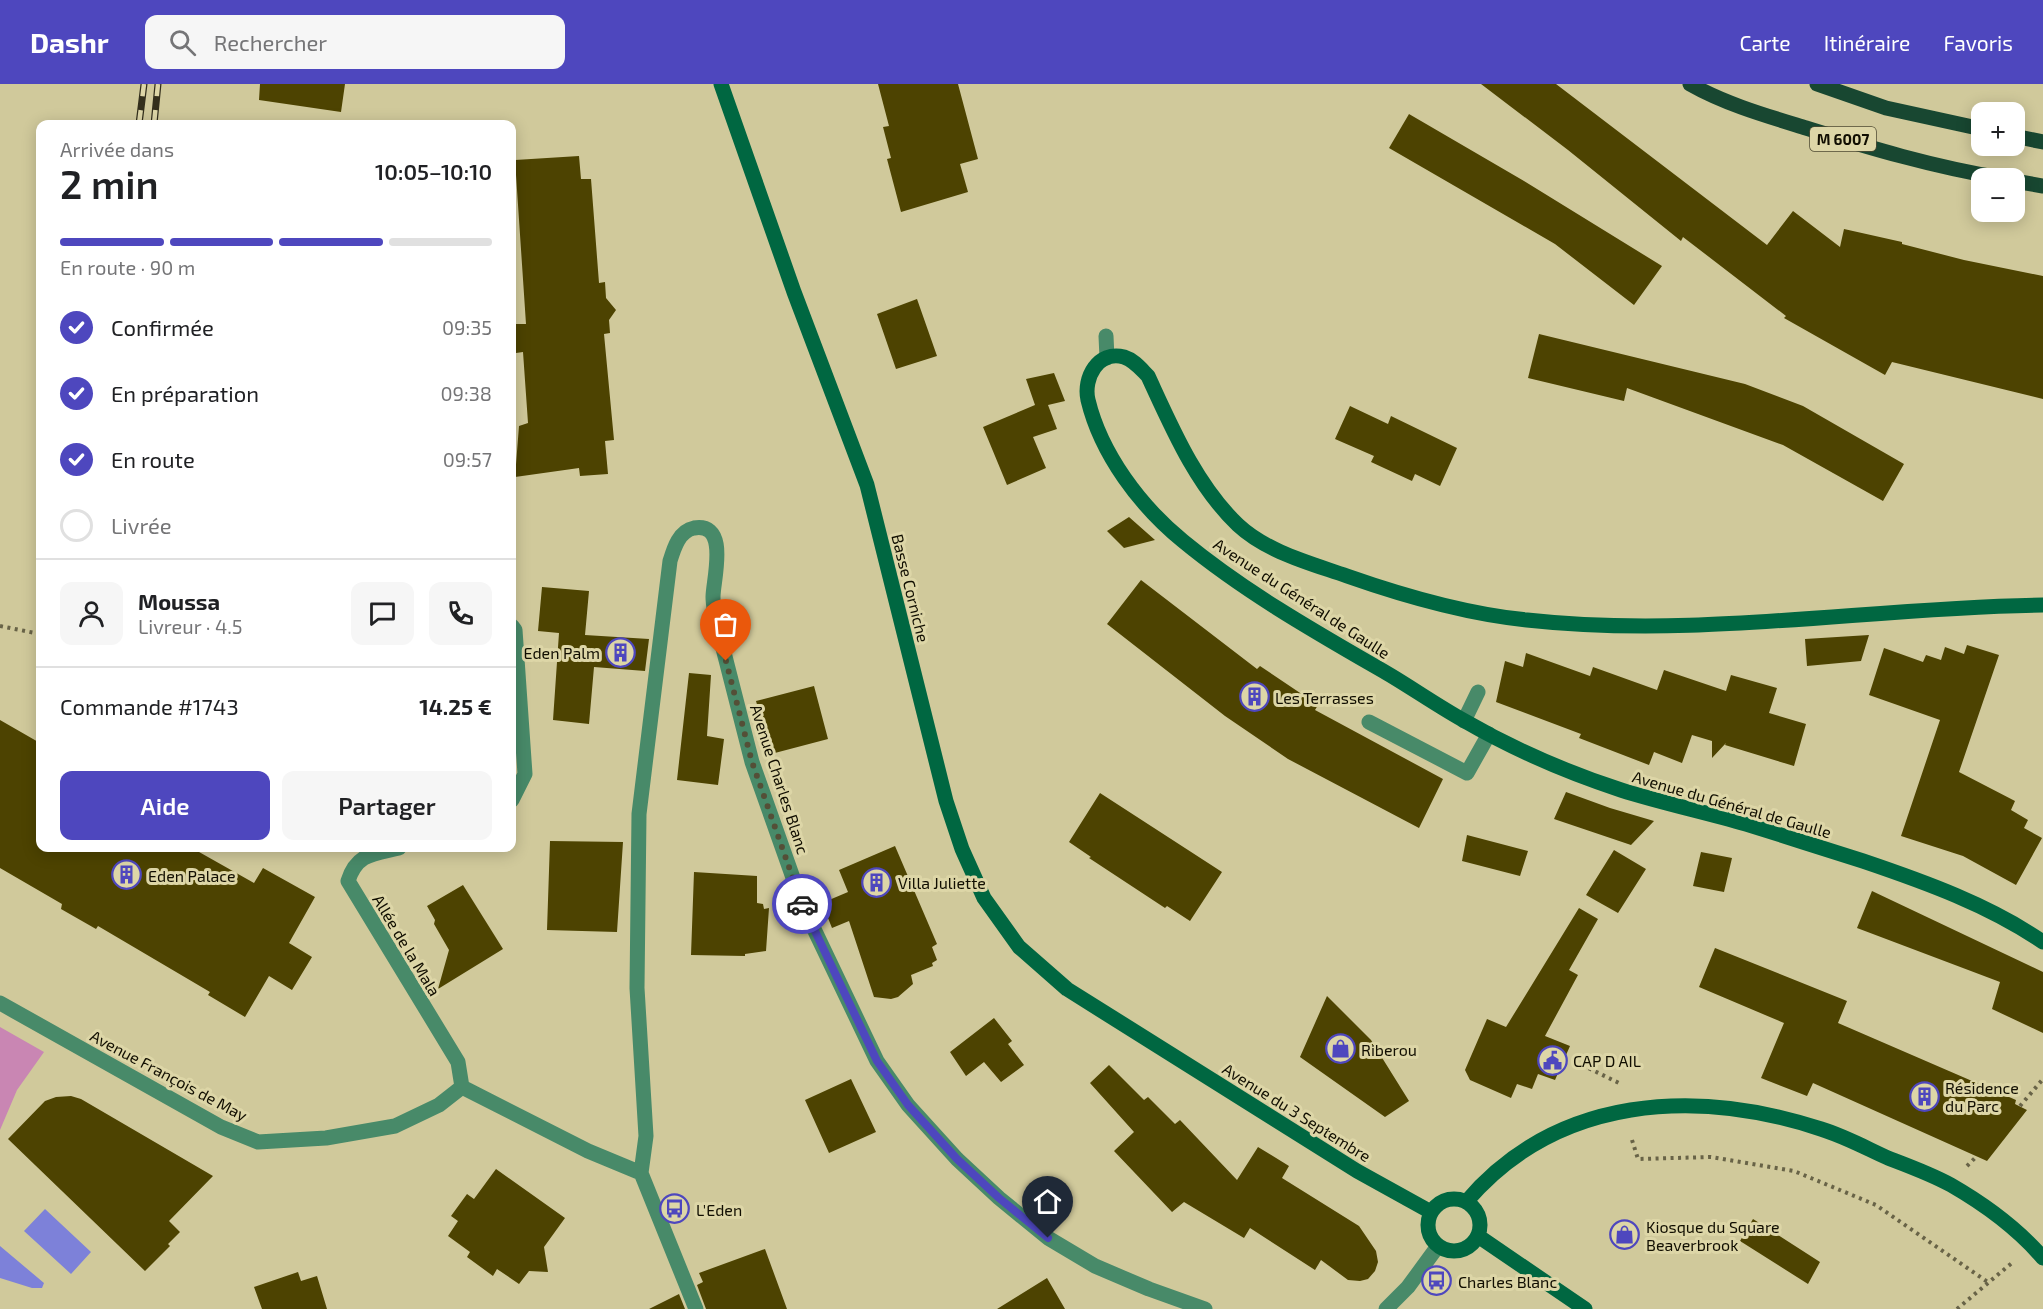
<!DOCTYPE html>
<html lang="fr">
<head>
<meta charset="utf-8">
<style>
  body { margin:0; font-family:"Exo 2",sans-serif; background:#f6f6f6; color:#202124; height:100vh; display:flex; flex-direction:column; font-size:22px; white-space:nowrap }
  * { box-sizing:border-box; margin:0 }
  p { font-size:20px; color:#757577 }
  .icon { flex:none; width:33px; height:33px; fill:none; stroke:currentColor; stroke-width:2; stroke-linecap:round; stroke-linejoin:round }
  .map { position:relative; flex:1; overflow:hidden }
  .panel { position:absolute; left:36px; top:36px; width:480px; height:732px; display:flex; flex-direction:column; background:#fff; border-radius:12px; box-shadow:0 3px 15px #0003 }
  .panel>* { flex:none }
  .controls { position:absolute; left:1971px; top:18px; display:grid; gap:12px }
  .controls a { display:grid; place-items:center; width:54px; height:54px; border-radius:12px; background:#fff; box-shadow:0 3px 15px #0003; font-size:30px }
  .pin { position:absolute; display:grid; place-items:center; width:51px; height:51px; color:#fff; margin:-62px -26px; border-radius:50% 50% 50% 0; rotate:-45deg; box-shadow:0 0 6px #0007 }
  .pin .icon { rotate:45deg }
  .courier { position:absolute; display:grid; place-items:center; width:60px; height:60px; margin:-30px; border:4px solid #4e47be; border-radius:50%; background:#fff; color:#222; box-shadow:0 2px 8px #0007 }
  .head em { font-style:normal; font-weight:600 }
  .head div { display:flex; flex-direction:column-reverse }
  .head { display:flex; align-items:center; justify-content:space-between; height:102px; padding:0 24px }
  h1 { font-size:39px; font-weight:600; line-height:45px }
  .bar { display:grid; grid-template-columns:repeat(4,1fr); gap:9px 6px; align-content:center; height:72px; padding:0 24px }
  .bar i { height:8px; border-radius:4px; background:#e0e0e0 }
  .bar .on { background:#4e47be }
  .bar p { grid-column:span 4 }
  .line { display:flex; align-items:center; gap:15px; padding:0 24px; border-top:2px solid #e0e0e0 }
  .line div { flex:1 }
  .round { display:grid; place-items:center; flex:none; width:63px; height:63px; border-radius:12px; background:#f6f6f6 }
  ol { padding:0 24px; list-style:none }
  li { display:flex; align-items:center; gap:18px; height:66px }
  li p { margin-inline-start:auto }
  li .icon { padding:6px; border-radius:50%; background:#4e47be; color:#fff; stroke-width:4 }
  li:last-child { color:#757577 }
  li i { width:33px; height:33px; border:3px solid #e0e0e0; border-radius:50% }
  .cta { display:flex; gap:12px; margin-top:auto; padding:12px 24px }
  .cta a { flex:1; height:69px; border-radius:12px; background:#4e47be; color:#fff; font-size:24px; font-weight:600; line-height:69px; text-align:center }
  .cta a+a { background:#f6f6f6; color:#202124 }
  header { display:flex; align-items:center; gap:36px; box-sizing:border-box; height:84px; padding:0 30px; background:#4e47be; color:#fff }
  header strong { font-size:28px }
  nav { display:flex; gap:33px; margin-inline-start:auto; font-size:21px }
  .search { width:420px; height:54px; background:#f6f6f6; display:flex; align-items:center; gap:15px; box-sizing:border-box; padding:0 21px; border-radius:12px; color:#757577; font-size:22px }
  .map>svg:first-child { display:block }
  .green { fill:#c986b3 }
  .water { fill:#7d81d9 }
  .building { fill:#4d4301 }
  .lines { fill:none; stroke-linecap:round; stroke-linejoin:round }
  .path { stroke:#686347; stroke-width:4; stroke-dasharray:3 4.5; stroke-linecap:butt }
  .lane { stroke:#488a69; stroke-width:15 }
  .street { stroke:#488a69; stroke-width:15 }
  .secondary { stroke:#006741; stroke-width:15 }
  .primary { stroke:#184731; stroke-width:15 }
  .rail-casing { stroke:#332f1c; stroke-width:7 }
  .rail { stroke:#ddd6a7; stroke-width:4.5; stroke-dasharray:14; stroke-linecap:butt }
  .done { stroke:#544f37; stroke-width:6; stroke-dasharray:0 10.8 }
  .route { stroke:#4e47be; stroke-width:8 }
  .labels { text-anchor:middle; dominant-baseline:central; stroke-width:6; stroke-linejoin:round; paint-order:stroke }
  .shield { fill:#ddd6a7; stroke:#4e4a33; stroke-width:1.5 }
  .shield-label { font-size:15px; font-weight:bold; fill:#110e01 }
  .street-label { font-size:16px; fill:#110e01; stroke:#ddd6a7 }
  .poi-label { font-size:16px; fill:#110e01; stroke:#ddd6a7; text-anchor:start }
</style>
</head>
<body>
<header>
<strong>Dashr</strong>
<div class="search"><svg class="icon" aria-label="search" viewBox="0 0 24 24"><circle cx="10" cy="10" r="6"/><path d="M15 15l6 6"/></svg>Rechercher</div>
<nav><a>Carte</a><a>Itinéraire</a><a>Favoris</a></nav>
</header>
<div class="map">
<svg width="2043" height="1225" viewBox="0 0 2043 1225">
  <rect width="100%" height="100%" fill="#d0c99b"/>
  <path class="green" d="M0,943L44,968L17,1006L0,1046Z"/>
  <path class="water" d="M45,1125L91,1168L71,1190L24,1147Z
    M0,1162L44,1199L42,1204H32L0,1194Z"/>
  <path class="building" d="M260,0H345L341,28L259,16Z
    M878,0H958L978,75L960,80L968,108L901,128L887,75L891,74L883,43L889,42Z
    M1481,0H1556L1767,161L1793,127L1840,163L1844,145L1902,158V160L1964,176L2043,192V315L1892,278L1885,291L1784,234L1786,232L1683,153L1681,157L1568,66Z
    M1409,30L1524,97L1662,182L1634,221L1555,160L1389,64Z
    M579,72L581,95H591L599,199L605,198L606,214L616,226L609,236L610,249L604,250L614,356L605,357L608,390L580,392L579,384L515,393L519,342L528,339L523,268L516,269L514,240H526L515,76Z
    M917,215L937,272L896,285L877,230Z
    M1539,250L1745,300L1803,322L1904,380L1883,417L1783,361L1627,304L1624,317L1528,294Z
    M1054,289L1065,317L1048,321L1057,345L1033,353L1046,384L1007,401L983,343L1035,321L1026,295Z
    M1350,322L1388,340L1391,332L1457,364L1440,402L1415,390L1412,397L1371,378L1374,372L1335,355Z
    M1129,433L1155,456L1124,464L1107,447Z
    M1141,496L1257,585L1260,582L1318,621L1315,626L1443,695L1419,744L1288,675L1225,632L1107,540Z
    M542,503L589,507L585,551L649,555L645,587L594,583L589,640L553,636L559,549L538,547Z
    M1869,551L1861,577L1807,582L1805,555Z
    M1967,561L1999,571L1959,688L2015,717L2011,726L2028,736L2024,744L2042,754L2016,801L1963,772L1901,752L1940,636L1869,611L1884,564L1923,578L1926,571L1941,576L1945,563L1964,570Z
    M1526,569L1590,592L1593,583L1657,606L1664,586L1726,607L1731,591L1777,604L1769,629L1806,640L1794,682L1725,661L1726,659L1712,674V657L1692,651L1682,679L1654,668L1649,681L1579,654L1581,650L1496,618L1505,577L1523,583Z
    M689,589L711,591L707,652L724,655L718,701L677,696Z
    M814,602L828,655L771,670L756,617Z
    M0,636L40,659V764H192L254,799L263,784L315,813L289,859L312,873L292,906L269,892L245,933L208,911L210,908L98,842L96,845L61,825L62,820L0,784Z
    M1566,708L1610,724L1654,737L1631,761L1554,735Z
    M1100,709L1222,788L1190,837L1167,822L1165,824L1089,774L1091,773L1069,758Z
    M1467,751L1528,767L1520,792L1462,777Z
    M550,757L623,758L617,848L547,846Z
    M895,762L937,860L932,863L937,876L932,879L933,882L911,891L913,900L898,913L891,915L874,913L849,837L832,844L822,819L848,808L839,786Z
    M1614,766L1646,785L1618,829L1586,811Z
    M1701,768L1732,774L1724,808L1693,802Z
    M694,788L757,792V819L763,820L764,825L769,824L766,867L745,870V872L691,871Z
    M463,801L503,865L438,905L449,866L434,840L435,836L427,822Z
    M1872,807L2043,888V949L1992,925L2000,898L1857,844Z
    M1579,824L1598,835L1569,886L1578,891L1545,952L1570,962L1555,996L1538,990L1532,1005L1517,1000L1511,1014L1470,996L1465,986L1487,935L1506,943Z
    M1715,864L1847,917L1838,939L2016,1016L2015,1020L2027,1026L1987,1077L1813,999L1807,1012L1761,994L1784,939L1699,903Z
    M1327,912L1371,956L1409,1017L1385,1033L1300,973Z
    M994,934L1012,957L1008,960L1024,981L1001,998L984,978L966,992L950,968Z
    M1109,981L1144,1016L1148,1013L1175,1040L1180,1036L1237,1096L1258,1063L1289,1082L1282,1094L1359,1142L1376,1167L1378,1178L1375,1187L1368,1195L1360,1197L1348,1196L1321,1176L1315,1186L1250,1144L1244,1154L1184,1118L1172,1128L1114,1067L1134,1048L1090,999Z
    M851,995L876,1048L829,1069L805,1016Z
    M71,1012L81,1015L213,1092L169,1137L180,1148L168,1160L170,1162L145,1187L8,1055L45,1017L56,1013Z
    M496,1085L565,1134L544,1163L548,1188L529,1187L519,1200L497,1185L493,1192L467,1173L470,1168L448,1152L458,1137L451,1132L467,1110L474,1115Z
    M1753,1135L1820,1178L1808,1200L1740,1157Z
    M765,1165L787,1225H706L697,1201L703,1198L699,1189Z
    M298,1188L301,1197L317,1192L327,1225H262L254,1203Z
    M1047,1194L1065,1225H997Z
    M679,1210L685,1225H649Z"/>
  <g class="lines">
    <path class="path" d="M0,542L40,550
      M1582,981L1619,999
      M2020,1022L2043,995
      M1632,1056L1638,1075L1711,1073L1794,1087L1876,1121L1989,1199
      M1967,1082L1977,1072
      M1957,1225L2013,1178"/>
    <path class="lane" d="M1106,252L1107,274
      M1464,637L1478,608
      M1369,638L1467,689L1489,650"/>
    <path class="street" d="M512,542L515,546L525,690L512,716
      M399,764C374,770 357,769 348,797L458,978L462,1003
      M0,919L221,1043L258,1058L326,1054L395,1042L439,1021L462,1003
      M462,1003L588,1067L641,1089
      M641,1089L646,1052L637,904L639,730L670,477C674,464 679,447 694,444C730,438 713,496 713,513C713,521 715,529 716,537L752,678L803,822L877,977L908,1021L957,1075L999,1114L1048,1154L1095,1182L1149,1205L1205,1225
      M641,1089L696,1225
      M1386,1225L1408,1203L1438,1162"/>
    <path class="secondary" d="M721,0L794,208L867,401L946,717L962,765L984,814L1019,863L1067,905L1357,1087L1431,1128
      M2043,521C1871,523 1699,555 1527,536C1466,530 1404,512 1347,492C1310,479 1267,468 1238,441C1196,401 1172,344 1148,292C1141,285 1134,276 1124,273C1098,266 1083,294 1088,316C1101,370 1140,422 1183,457C1246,509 1319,550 1390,591C1415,606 1438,622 1463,636C1513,665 1566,688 1621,706C1662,719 1705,728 1746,740C1785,752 1824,765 1863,777C1925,798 1989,821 2043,858
      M1428 1141a26 26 0 1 1 52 0a26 26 0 1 1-52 0Z
      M1466,1118C1557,1011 1696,1004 1821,1045C1844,1052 1866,1064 1888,1074C1909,1082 1931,1090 1951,1101C1984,1120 2018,1145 2043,1174
      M1478,1152L1585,1225"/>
    <path class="primary" d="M1690,0C1725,20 1767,32 1806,44C1870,64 1934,83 2001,94
      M1817,0L1886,24L1982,45
      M2014,52L2043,58
      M2014,97L2043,102"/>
    <defs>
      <path id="rail" d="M139,40L144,0
        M154,40L158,0"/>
    </defs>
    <use href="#rail" class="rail-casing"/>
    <use href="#rail" class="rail"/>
  </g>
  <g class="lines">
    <path class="done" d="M726,577L752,678L802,820"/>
    <path class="route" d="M802,820L877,977L908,1021L957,1075L999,1114L1048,1154"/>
  </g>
  <defs>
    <symbol id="building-ring" viewBox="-11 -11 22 22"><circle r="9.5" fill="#ddd6a7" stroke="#4e47be" stroke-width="1.5"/><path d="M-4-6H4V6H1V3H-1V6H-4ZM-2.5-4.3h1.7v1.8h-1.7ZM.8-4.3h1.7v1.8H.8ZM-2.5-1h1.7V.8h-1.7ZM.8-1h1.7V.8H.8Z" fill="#4e47be"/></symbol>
    <symbol id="shop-ring" viewBox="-11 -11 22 22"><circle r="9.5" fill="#ddd6a7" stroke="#4e47be" stroke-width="1.5"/><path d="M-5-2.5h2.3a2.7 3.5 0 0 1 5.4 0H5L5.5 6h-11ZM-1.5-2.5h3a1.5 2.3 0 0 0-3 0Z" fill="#4e47be"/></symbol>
    <symbol id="civic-ring" viewBox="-11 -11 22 22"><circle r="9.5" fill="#ddd6a7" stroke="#4e47be" stroke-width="1.5"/><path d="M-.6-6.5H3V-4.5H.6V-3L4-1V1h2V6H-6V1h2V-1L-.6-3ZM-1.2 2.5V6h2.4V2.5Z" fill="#4e47be"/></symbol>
    <symbol id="bus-ring" viewBox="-11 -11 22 22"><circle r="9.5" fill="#ddd6a7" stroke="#4e47be" stroke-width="1.5"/><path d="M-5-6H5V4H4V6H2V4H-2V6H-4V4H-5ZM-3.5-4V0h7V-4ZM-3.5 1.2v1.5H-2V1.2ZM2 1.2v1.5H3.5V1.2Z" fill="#4e47be"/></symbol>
  </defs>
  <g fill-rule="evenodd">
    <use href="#building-ring" x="604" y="552" width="33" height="33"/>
    <use href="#building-ring" x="1238" y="596" width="33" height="33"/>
    <use href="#building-ring" x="110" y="774" width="33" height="33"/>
    <use href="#building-ring" x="860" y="782" width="33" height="33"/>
    <use href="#shop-ring" x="1324" y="948" width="33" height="33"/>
    <use href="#civic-ring" x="1536" y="960" width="33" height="33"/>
    <use href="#building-ring" x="1908" y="996" width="33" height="33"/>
    <use href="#bus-ring" x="658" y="1108" width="33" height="33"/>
    <use href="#shop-ring" x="1608" y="1134" width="33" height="33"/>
    <use href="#bus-ring" x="1420" y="1180" width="33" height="33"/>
  </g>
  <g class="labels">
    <rect class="shield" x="1810" y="43" width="66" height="24" rx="4.5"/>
    <g class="shield-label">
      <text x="1843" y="55">M 6007</text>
    </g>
    <g class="street-label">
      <text transform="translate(911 504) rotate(76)">Basse Corniche</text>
      <text transform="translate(1302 514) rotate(33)">Avenue du Général de Gaulle</text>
      <text transform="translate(780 695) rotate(72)">Avenue Charles Blanc</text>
      <text transform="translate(1732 720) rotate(16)">Avenue du Général de Gaulle</text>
      <text transform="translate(407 861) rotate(59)">Allée de la Mala</text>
      <text transform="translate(169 991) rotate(28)">Avenue François de May</text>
      <text transform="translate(1297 1028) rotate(32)">Avenue du 3 Septembre</text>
    </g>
    <g class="poi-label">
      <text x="600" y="568" text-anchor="end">Eden Palm</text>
      <text x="1275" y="613">Les Terrasses</text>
      <text x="148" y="791">Eden Palace</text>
      <text x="898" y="798">Villa Juliette</text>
      <text x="1361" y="965">Riberou</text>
      <text x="1573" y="976">CAP D AIL</text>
      <text x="1945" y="1003">Résidence<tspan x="1945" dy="18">du Parc</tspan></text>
      <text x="696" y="1125">L'Eden</text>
      <text x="1646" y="1142">Kiosque du Square<tspan x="1646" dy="18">Beaverbrook</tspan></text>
      <text x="1458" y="1197">Charles Blanc</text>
    </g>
  </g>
</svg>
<div class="controls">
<a>+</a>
<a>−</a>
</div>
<div class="pin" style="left:726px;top:577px;background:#ea580c"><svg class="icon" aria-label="bag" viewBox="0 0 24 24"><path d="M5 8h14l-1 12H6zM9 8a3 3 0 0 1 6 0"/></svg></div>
<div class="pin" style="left:1048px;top:1154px;background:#1f2937"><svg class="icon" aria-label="home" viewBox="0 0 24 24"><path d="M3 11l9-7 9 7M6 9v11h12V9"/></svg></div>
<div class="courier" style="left:802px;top:820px"><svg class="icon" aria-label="car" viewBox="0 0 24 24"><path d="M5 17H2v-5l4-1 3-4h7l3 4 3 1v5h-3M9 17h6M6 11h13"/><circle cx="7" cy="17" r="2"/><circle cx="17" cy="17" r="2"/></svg></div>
<section class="panel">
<div class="head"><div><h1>2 min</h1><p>Arrivée dans</p></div><em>10:05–10:10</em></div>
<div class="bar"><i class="on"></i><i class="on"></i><i class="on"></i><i></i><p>En route · 90 m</p></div>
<ol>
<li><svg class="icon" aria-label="check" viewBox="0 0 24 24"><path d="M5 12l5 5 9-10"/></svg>Confirmée<p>09:35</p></li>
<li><svg class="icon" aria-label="check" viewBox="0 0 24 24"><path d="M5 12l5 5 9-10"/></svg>En préparation<p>09:38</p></li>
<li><svg class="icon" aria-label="check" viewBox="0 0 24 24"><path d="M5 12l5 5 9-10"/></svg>En route<p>09:57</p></li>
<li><i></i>Livrée</li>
</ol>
<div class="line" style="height:108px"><a class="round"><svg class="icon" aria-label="person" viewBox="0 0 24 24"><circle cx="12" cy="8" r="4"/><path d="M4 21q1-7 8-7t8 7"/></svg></a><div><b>Moussa</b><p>Livreur · 4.5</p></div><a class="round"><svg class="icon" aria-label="chat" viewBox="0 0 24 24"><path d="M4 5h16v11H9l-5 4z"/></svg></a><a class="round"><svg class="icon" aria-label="phone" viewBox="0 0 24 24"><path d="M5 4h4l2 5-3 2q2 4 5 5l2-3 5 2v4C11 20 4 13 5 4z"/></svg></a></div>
<div class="line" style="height:78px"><div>Commande #1743</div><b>14.25 €</b></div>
<div class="cta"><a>Aide</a><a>Partager</a></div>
</section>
</div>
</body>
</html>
